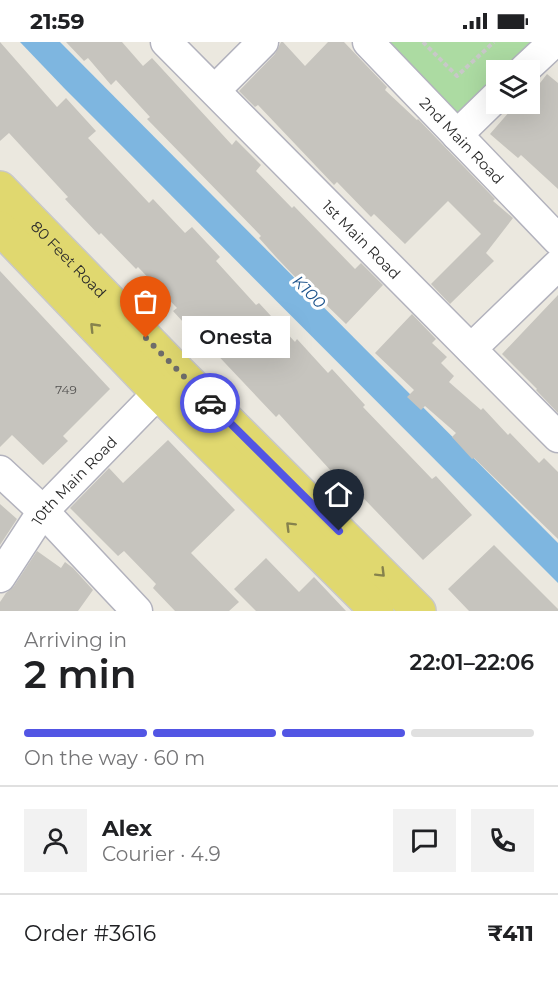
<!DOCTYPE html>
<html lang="en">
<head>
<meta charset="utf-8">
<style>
  body { margin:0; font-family:Montserrat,sans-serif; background:#f2f2f2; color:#202124; height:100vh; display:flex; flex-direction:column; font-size:22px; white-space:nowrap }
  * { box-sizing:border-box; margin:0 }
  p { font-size:20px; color:#757577 }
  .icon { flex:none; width:33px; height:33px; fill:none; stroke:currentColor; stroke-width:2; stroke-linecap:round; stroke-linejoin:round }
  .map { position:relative; height:569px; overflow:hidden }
  .sheet { display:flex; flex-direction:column; background:#fff; flex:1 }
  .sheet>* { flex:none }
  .buttons { position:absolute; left:486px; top:18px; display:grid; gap:12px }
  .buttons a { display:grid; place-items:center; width:54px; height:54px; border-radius:0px; background:#fff; box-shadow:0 6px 24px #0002; font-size:30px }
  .pin { position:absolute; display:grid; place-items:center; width:51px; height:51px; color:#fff; margin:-62px -26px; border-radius:50% 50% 50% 0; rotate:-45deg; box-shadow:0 0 6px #0007 }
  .pin .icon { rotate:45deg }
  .courier { position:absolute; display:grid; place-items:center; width:60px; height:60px; margin:-30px; border:4px solid #5255e4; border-radius:50%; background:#fff; color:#222; box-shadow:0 2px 8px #0007 }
  .bubble { position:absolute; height:42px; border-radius:0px; background:#fff; box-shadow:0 6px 24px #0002; font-size:20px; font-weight:600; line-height:42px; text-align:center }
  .summary em { font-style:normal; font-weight:600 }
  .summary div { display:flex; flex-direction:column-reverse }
  .summary { display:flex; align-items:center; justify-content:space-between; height:102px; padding:0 24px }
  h1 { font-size:39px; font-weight:600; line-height:45px }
  .bar { display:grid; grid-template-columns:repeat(4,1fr); gap:9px 6px; align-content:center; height:72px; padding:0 24px }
  .bar i { height:8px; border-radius:4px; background:#e0e0e0 }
  .bar .current { background:#5255e4 }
  .bar p { grid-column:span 4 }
  .line { display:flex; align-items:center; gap:15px; padding:0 24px; border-top:2px solid #e0e0e0 }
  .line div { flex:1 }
  .round { display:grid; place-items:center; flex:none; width:63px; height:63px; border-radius:0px; background:#f2f2f2 }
  .status { display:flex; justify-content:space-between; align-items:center; height:42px; padding:0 30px; background:#fff; direction:ltr }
  .status svg { height:16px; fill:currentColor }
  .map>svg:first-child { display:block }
  .green { fill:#acdba2 }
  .water { fill:#7eb6e0 }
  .building { fill:#c6c4be }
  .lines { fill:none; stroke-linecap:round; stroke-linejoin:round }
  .minor-casing { stroke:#b2b2bd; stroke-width:33 }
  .major-casing { stroke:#c8c8c8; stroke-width:36 }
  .path { stroke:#c8c8c8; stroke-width:4; stroke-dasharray:4.5 3; stroke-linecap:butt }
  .minor { stroke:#fff; stroke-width:30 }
  .major { stroke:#e0d86f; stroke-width:33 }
  .oneway { stroke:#86824d }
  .done { stroke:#6e6d6a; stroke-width:6; stroke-dasharray:0 10.8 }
  .route { stroke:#5255e4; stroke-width:8 }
  .labels { text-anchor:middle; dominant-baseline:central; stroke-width:6; stroke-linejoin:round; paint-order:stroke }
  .number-label { font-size:12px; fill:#525150 }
  .street-label { font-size:15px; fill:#2b2b2b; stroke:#fff }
  .water-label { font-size:16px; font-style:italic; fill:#1e548c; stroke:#fff }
</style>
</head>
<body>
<div class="status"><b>21:59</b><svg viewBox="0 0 49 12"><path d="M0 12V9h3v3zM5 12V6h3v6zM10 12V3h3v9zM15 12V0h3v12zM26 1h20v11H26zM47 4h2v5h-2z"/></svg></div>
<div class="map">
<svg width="558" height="569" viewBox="0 0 558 569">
  <rect width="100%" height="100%" fill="#ebe8df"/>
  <path class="green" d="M376,0H551L521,28H496V53L461,87Z"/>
  <path class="water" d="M20,0H60L558,501V541L65,47Z"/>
  <path class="building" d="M0,0L57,65L66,56L96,89L88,96L149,161L153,157L185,191L192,185L220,215L216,219L256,263L259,261L295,300L297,297L328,331L332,327L365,363L363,365L432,437L436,434L472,473L423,518L347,439L343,442L279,372L276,375L208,303L206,305L173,269L177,266L138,225L136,227L101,191L99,193L65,157L68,155L9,91L0,99Z
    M66,0H122L143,24L152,16L232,103L236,98L261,123L256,129L292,166L294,164L355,227L361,221L383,243L346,282L317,254L315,256L276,215L259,196L261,194L147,77L150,75L116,38L111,43L88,16L84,19Z
    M281,0H283L305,24L328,0H344L387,45L385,48L417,78L418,77L495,157L493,159L513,176L486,211L494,219L450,262L431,242L481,192L448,159L405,202L374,172L371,175L337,140L334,143L258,63L255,65L239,49L275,12Z
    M547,32L558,41V147L521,113L518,116L490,92L516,62H530V54Z
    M0,229L110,347L63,394L68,399L43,423L12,393L0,405Z
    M558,253V371L536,348L537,347L502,312Z
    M412,272L436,297L432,301L447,315L441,321L454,334L449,340L481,368L483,366L508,393L510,391L539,421L544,416L558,430V497L474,416L472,417L452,395L456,391L425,364L421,368L407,355L414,348L375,311Z
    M168,398L235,468L191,511L239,560L229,569H175L153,546L156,542L124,509L118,514L70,466L109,426L123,441Z
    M0,462L17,477L0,503Z
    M494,503L558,567V569H469L448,547Z
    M37,509L61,526L65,520L73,526L93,548L78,569H0V560L6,551L14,544Z
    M266,516L299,550L314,535L346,569H256L234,547Z"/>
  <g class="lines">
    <defs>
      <g id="minor">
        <path id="s1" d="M166,0L558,395"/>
        <path id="s2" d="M368,0L558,198"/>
        <path d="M524,28L554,0"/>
        <path d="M215,48L263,0"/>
        <path d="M457,93L496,55"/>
        <path d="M471,307L558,223"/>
        <path d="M0,429L43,469L137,569"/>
        <path id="s3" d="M0,535L43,469L158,351"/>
      </g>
      <g id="major">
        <path id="s4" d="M0,146L179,330L419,569"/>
        <path d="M0,186L158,351L377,569"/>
      </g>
    </defs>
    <use href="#minor" class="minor-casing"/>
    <use href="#major" class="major-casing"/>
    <path class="path" d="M423,0L457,34L494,0"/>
    <use href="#minor" class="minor"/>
    <use href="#major" class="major"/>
  </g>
  <defs><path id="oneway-chevron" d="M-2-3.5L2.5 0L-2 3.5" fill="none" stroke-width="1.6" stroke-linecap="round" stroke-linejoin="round" transform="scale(1.5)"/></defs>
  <g class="oneway">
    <use href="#oneway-chevron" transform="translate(94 285) rotate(-134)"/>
    <use href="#oneway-chevron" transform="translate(290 484) rotate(-135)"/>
    <use href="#oneway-chevron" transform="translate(381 531) rotate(45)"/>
  </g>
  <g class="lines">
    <path class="done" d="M146,296L210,361"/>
    <path class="route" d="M210,361L339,489"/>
  </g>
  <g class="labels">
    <g class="number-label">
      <text x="66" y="347">749</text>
    </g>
    <g class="street-label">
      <text stroke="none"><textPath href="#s2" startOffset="136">2nd Main Road</textPath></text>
      <text stroke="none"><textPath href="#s1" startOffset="278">1st Main Road</textPath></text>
      <text stroke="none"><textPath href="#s4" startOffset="99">80 Feet Road</textPath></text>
      <text stroke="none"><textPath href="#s3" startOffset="122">10th Main Road</textPath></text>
    </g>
    <g class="water-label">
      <text transform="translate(309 250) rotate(45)">K100</text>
    </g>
  </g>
</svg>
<div class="buttons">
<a><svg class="icon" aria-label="layers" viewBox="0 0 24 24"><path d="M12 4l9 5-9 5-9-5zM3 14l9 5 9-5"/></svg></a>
</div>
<div class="pin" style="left:146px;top:296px;background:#ea580c"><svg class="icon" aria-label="bag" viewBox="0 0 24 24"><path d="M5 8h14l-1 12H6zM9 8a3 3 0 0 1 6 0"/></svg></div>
<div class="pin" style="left:339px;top:489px;background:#1f2937"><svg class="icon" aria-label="home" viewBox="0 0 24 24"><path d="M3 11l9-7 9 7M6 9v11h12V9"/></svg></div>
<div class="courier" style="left:210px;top:361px"><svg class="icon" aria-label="car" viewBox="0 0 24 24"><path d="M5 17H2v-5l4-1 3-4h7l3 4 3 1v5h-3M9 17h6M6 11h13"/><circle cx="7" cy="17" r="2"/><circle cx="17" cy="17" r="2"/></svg></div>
<div class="bubble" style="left:182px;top:274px;width:108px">Onesta</div>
</div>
<section class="sheet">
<div class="summary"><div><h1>2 min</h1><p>Arriving in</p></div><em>22:01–22:06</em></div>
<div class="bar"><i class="current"></i><i class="current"></i><i class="current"></i><i></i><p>On the way · 60 m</p></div>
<div class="line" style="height:108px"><a class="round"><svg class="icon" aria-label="person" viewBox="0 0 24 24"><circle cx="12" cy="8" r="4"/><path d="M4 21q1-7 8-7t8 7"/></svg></a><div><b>Alex</b><p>Courier · 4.9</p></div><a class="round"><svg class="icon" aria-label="chat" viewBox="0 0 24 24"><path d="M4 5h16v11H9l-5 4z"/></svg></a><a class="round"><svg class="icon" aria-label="phone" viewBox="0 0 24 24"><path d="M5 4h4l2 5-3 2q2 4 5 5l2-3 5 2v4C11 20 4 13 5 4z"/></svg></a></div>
<div class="line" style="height:78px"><div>Order #3616</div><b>₹411</b></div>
</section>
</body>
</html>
